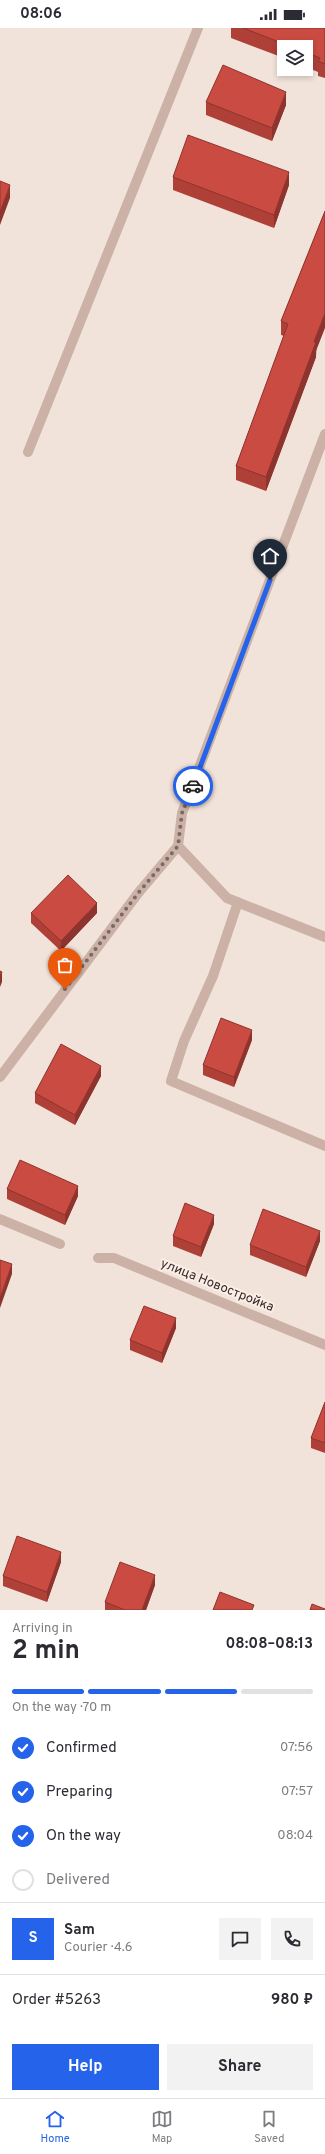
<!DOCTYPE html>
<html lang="en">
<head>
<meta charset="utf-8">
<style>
  body { margin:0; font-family:Overpass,sans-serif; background:#f2f2f3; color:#2b2b33; height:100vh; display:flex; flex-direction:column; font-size:15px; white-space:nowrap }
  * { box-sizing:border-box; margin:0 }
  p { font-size:13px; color:#7c7c81 }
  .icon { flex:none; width:22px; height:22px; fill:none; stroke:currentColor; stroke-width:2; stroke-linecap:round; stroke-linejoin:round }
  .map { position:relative; height:1582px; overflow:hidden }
  .sheet { display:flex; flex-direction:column; background:#fff; flex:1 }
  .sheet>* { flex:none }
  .tools { position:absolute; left:277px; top:12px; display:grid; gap:8px }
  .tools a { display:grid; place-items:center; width:36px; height:36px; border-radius:0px; background:#fff; box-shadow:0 2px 6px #0003; font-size:20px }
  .pin { position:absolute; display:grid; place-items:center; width:34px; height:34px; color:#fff; margin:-41px -17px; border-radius:50% 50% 50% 0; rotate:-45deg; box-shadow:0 0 4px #0007 }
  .pin .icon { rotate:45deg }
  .courier { position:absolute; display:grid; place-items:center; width:40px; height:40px; margin:-20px; border:3px solid #2563eb; border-radius:50%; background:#fff; color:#222; box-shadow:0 1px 5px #0007 }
  .head em { font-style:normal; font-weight:700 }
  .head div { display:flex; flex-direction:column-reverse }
  .head { display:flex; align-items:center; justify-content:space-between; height:68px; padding:0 12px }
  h1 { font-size:26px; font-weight:700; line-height:30px }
  .bar { display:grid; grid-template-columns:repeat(4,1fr); gap:6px 4px; align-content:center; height:48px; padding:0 12px }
  .bar i { height:5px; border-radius:3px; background:#e1e1e2 }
  .bar .on { background:#2563eb }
  .bar p { grid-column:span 4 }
  .line { display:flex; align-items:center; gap:10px; padding:0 12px; border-top:1px solid #e1e1e2 }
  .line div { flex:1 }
  .round { display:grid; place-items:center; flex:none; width:42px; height:42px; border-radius:0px; background:#f2f2f3 }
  ol { padding:0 12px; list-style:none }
  li { display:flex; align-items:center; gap:12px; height:44px }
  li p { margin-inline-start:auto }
  li .icon { padding:4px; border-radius:50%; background:#2563eb; color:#fff; stroke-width:4 }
  li:last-child { color:#7c7c81 }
  li i { width:22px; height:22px; border:2px solid #e1e1e2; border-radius:50% }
  .button { display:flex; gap:8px; margin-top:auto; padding:8px 12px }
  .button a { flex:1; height:46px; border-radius:0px; background:#2563eb; color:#fff; font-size:16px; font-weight:700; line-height:46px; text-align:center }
  .button a+a { background:#f2f2f3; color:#2b2b33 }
  .status { display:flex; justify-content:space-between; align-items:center; height:28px; padding:0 20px; background:#fff; direction:ltr }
  .status svg { height:11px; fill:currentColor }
  .dock { display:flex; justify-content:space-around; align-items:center; height:56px; border-top:1px solid #e1e1e2; background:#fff; font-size:11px; color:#7c7c81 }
  .dock a { display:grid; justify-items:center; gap:2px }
  .dock .on { color:#2563eb }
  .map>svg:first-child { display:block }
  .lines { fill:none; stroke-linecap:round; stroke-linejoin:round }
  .minor { stroke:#cbb1a6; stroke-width:10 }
  .wall { fill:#ae4038 }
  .shaded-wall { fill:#8d342e }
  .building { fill:#ca4b41; stroke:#8d342e }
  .done { stroke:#786a66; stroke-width:4; stroke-dasharray:0 7.2 }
  .route { stroke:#2563eb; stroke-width:5 }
  .labels { text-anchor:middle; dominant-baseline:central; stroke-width:4; stroke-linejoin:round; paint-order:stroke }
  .street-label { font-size:13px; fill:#372927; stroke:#faeee7 }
</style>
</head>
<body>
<div class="status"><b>08:06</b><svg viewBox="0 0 49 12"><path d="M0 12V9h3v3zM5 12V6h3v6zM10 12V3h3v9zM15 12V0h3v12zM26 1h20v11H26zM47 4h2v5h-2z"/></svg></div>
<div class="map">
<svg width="325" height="1582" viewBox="0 0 325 1582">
  <rect width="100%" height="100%" fill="#f2e3da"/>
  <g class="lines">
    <path class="minor" d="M28,424L198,0
      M178,818L227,870L325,909
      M238,874L213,948L184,1013L171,1053L325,1118
      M0,1049L139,864L178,818L182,785L325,406
      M0,1191L60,1216
      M98,1230H114L325,1317"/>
  </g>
  <path class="wall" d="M231,0H325V50L318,48V44L306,39V19H284V30L231,10Z
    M206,74L286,77L272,113L206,87Z
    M173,149L289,157L274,200L173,162Z
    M325,183L316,329L266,463L236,452V438L284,308L281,307V293Z
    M31,885H97L61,923L31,895Z
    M252,1012L234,1059L203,1047V1037Z
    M101,1048L75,1097L35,1075V1065Z
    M7,1161L78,1168L65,1197L7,1171Z
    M214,1196L201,1229L173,1218V1208Z
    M320,1213L306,1249L250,1227V1217Z
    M176,1300L162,1335L130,1322V1312Z
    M325,1374V1425L311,1420V1410Z
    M61,1534L47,1574L3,1558V1548Z
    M155,1557L146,1582H105V1574Z"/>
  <path class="shaded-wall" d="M286,64V77L272,113V100Z
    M289,144V157L274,200V187Z
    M10,157V170L0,197V184Z
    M325,285V300L316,323V329L266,463V449L314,314Z
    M97,875V885L61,923V913Z
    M2,944V954L0,959V949Z
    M252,1002V1012L234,1059V1049Z
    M101,1038V1048L75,1097V1087Z
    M78,1158V1168L65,1197V1187Z
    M214,1187V1196L201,1229V1219Z
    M320,1203V1213L306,1249V1239Z
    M12,1236V1246L0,1280V1270Z
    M176,1290V1300L162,1335V1325Z
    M61,1524V1534L47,1574V1564Z
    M155,1547V1557L146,1582H142Z"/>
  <path class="building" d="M243,0H325V36L318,33L320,30L306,24V19H292Z
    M223,37L286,64L272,100L206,74Z
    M188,107L289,144L274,187L173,149Z
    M0,153L10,157L0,184Z
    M325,183V285L314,314H316L266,449L236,438L288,296L281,293Z
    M68,847L97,875L61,913L31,885Z
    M0,943L2,944L0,949Z
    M221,990L252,1002L234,1049L203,1037Z
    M61,1016L101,1038L75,1087L35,1065Z
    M20,1132L78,1158L65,1187L7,1161Z
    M185,1175L214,1187L201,1219L173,1208Z
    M263,1181L320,1203L306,1239L250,1217Z
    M0,1232L12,1236L0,1270Z
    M144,1278L176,1290L162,1325L130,1312Z
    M325,1374V1415L311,1410Z
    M17,1508L61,1524L47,1564L3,1548Z
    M120,1534L155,1547L142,1582H125L105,1574Z
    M220,1564L254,1577L252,1582H213Z
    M312,1576L325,1581V1582H310Z"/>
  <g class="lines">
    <path class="done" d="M65,961L139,864L178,818L182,785L193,758"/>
    <path class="route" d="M193,758L270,552"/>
  </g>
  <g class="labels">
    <g class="street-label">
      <text transform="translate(217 1258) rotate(22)">улица Новостройка</text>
    </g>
  </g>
</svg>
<div class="tools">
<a><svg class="icon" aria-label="layers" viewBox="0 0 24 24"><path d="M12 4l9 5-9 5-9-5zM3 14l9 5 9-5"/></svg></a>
</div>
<div class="pin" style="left:65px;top:961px;background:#ea580c"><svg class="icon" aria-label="bag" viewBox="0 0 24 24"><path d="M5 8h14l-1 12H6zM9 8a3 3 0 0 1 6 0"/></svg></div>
<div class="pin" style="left:270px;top:552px;background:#1f2937"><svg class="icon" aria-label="home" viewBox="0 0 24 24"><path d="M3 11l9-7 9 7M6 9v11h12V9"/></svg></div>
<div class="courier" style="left:193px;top:758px"><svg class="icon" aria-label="car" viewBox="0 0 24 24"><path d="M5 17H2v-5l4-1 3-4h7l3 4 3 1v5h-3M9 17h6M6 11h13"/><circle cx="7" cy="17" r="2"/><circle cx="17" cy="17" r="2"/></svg></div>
</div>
<section class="sheet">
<div class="head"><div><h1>2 min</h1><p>Arriving in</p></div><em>08:08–08:13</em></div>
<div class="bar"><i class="on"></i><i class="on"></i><i class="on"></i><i></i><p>On the way · 70 m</p></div>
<ol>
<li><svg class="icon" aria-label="check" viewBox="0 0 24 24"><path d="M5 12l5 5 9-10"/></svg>Confirmed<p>07:56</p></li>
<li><svg class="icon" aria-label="check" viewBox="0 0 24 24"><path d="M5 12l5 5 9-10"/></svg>Preparing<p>07:57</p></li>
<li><svg class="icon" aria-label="check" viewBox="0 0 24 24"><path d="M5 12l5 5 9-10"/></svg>On the way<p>08:04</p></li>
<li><i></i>Delivered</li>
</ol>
<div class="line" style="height:72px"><b class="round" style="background:#2563eb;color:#fff">S</b><div><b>Sam</b><p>Courier · 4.6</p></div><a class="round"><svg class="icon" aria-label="chat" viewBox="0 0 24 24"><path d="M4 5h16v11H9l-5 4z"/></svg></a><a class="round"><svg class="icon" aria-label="phone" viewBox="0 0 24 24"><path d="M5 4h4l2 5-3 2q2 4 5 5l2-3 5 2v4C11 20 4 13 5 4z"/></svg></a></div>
<div class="line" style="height:52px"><div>Order #5263</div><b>980 ₽</b></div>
<div class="button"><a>Help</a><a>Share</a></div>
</section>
<nav class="dock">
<a class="on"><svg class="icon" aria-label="home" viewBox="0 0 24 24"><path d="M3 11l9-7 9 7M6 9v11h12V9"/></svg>Home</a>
<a><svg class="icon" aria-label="map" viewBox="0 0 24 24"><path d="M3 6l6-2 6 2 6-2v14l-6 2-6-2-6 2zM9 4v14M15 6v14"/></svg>Map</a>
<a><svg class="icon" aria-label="saved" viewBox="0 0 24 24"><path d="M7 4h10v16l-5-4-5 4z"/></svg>Saved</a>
</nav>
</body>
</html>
